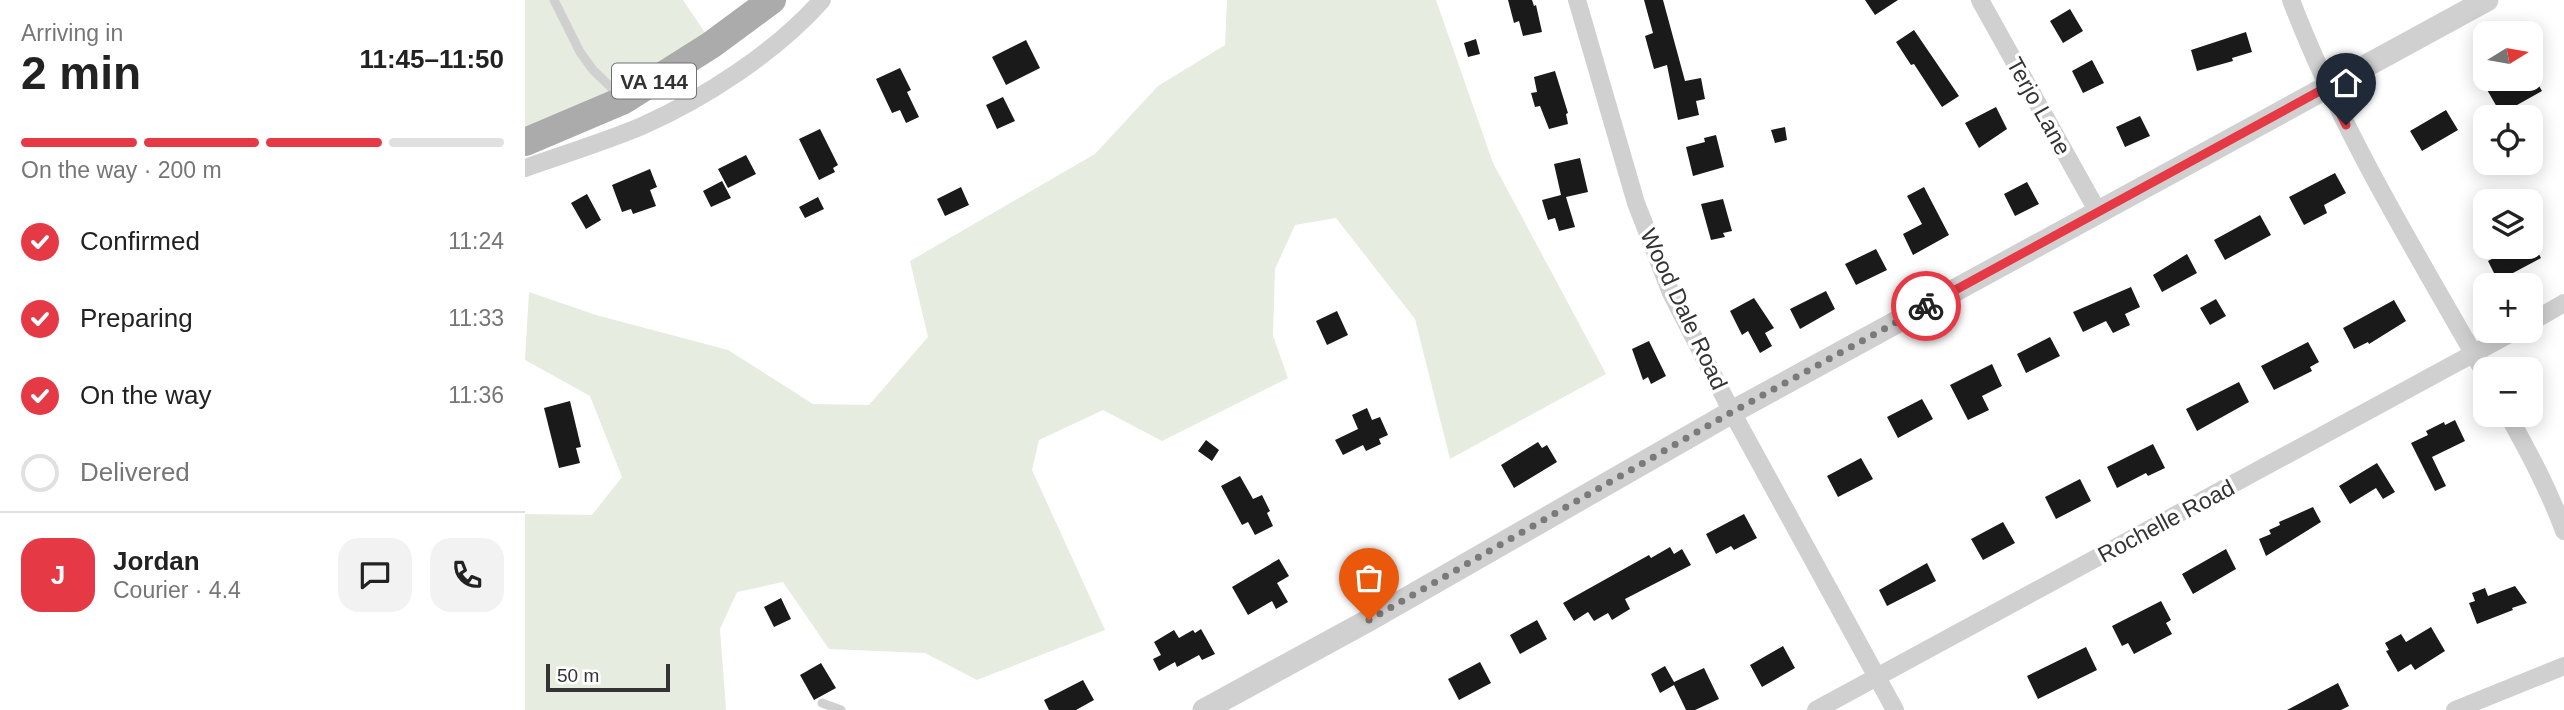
<!DOCTYPE html>
<html lang="en">
<head>
<meta charset="utf-8">
<style>
  body { margin:0; font-family:Arial,sans-serif; background:#f2f2f2; color:#222; height:100vh; display:flex; flex-direction:column; font-size:26px; white-space:nowrap }
  * { box-sizing:border-box; margin:0 }
  p { font-size:23px; color:#767676 }
  .icon { flex:none; width:38px; height:38px; fill:none; stroke:currentColor; stroke-width:2; stroke-linecap:round; stroke-linejoin:round }
  .map { position:relative; flex:1; overflow:hidden }
  .drawer { display:flex; flex-direction:column; background:#fff; width:525px }
  .drawer>* { flex:none }
  .needle { width:46px; rotate:79deg }
  .fabs { position:absolute; left:1948px; top:21px; display:grid; gap:14px }
  .fabs a { display:grid; place-items:center; width:70px; height:70px; border-radius:14px; background:#fff; box-shadow:0 4px 18px #0003; font-size:35px }
  .scale { position:absolute; left:21px; bottom:18px; width:124px; box-sizing:border-box; padding-left:7px; border:4px solid #333; border-top:0; font-size:19px; line-height:24px; white-space:nowrap; color:#333; -webkit-text-stroke:5px #fff; paint-order:stroke }
  .pin { position:absolute; display:grid; place-items:center; width:60px; height:60px; color:#fff; margin:-72px -30px; border-radius:50% 50% 50% 0; rotate:-45deg; box-shadow:0 0 7px #0007 }
  .pin .icon { rotate:45deg }
  .courier { position:absolute; display:grid; place-items:center; width:70px; height:70px; margin:-35px; border:5px solid #e63946; border-radius:50%; background:#fff; color:#222; box-shadow:0 2px 9px #0007 }
  .headline em { font-style:normal; font-weight:800 }
  .headline div { display:flex; flex-direction:column-reverse }
  .headline { display:flex; align-items:center; justify-content:space-between; height:119px; padding:0 21px }
  h1 { font-size:46px; font-weight:800; line-height:52px }
  .bar { display:grid; grid-template-columns:repeat(4,1fr); gap:10px 7px; align-content:center; height:84px; padding:0 21px }
  .bar i { height:9px; border-radius:5px; background:#e0e0e0 }
  .bar .selected { background:#e63946 }
  .bar p { grid-column:span 4 }
  .line { display:flex; align-items:center; gap:18px; padding:0 21px; border-top:2px solid #e0e0e0 }
  .line div { flex:1 }
  .round { display:grid; place-items:center; flex:none; width:74px; height:74px; border-radius:21px; background:#f2f2f2 }
  ol { padding:0 21px; list-style:none }
  li { display:flex; align-items:center; gap:21px; height:77px }
  li p { margin-inline-start:auto }
  li .icon { padding:7px; border-radius:50%; background:#e63946; color:#fff; stroke-width:4 }
  li:last-child { color:#767676 }
  li i { width:38px; height:38px; border:4px solid #e0e0e0; border-radius:50% }
  main { display:flex; flex:1; min-height:0 }
  .map>svg:first-child { display:block }
  .green { fill:#e6ecdf }
  .building { fill:#1a1a1a }
  .lines { fill:none; stroke-linecap:round; stroke-linejoin:round }
  .service { stroke:#d0d0d0; stroke-width:9 }
  .minor { stroke:#d0d0d0; stroke-width:18 }
  .tertiary { stroke:#d0d0d0; stroke-width:23 }
  .primary { stroke:#ababab; stroke-width:28 }
  .done { stroke:#7a7a7a; stroke-width:7; stroke-dasharray:0 12.6 }
  .route { stroke:#e63946; stroke-width:9 }
  .labels { text-anchor:middle; dominant-baseline:central; stroke-width:7; stroke-linejoin:round; paint-order:stroke }
  .shield { fill:#fff; stroke:#707070; stroke-width:2 }
  .shield-label { font-size:21px; font-weight:bold; fill:#333 }
  .street-label { font-size:23px; fill:#333; stroke:#fff }
</style>
</head>
<body>
<main>
<section class="drawer">
<div class="headline"><div><h1>2 min</h1><p>Arriving in</p></div><em>11:45–11:50</em></div>
<div class="bar"><i class="selected"></i><i class="selected"></i><i class="selected"></i><i></i><p>On the way · 200 m</p></div>
<ol>
<li><svg class="icon" aria-label="check" viewBox="0 0 24 24"><path d="M5 12l5 5 9-10"/></svg>Confirmed<p>11:24</p></li>
<li><svg class="icon" aria-label="check" viewBox="0 0 24 24"><path d="M5 12l5 5 9-10"/></svg>Preparing<p>11:33</p></li>
<li><svg class="icon" aria-label="check" viewBox="0 0 24 24"><path d="M5 12l5 5 9-10"/></svg>On the way<p>11:36</p></li>
<li><i></i>Delivered</li>
</ol>
<div class="line" style="height:126px"><b class="round" style="background:#e63946;color:#fff">J</b><div><b>Jordan</b><p>Courier · 4.4</p></div><a class="round"><svg class="icon" aria-label="chat" viewBox="0 0 24 24"><path d="M4 5h16v11H9l-5 4z"/></svg></a><a class="round"><svg class="icon" aria-label="phone" viewBox="0 0 24 24"><path d="M5 4h4l2 5-3 2q2 4 5 5l2-3 5 2v4C11 20 4 13 5 4z"/></svg></a></div>
</section>
<div class="map">
<svg width="2039" height="710" viewBox="0 0 2039 710">
  <rect width="100%" height="100%" fill="#fff"/>
  <path class="green" d="M0,0H158L185,40L0,140Z
    M702,0H911L968,163L1081,374L925,459L890,319L811,218L770,225L750,269L748,336L763,378L637,441L578,410L514,440L507,470L580,630L452,680L400,653L304,649L258,582L212,592L195,629L201,710H0V514L67,515L97,477L65,396L0,360L4,292L71,315L203,350L288,404L344,405L403,337L385,261L570,154L633,86L700,45Z"/>
  <path class="building" d="M983,0H1007L1009,6L1011,5L1017,32L998,36L994,21L989,23Z
    M1119,0H1138L1160,81L1176,78L1180,99L1171,101L1174,115L1153,120L1142,65L1129,69L1120,36L1128,33Z
    M1340,0H1373L1350,15Z
    M1545,9L1558,31L1538,43L1525,21Z
    M1389,30L1434,96L1417,107L1389,64L1386,65L1371,42Z
    M1721,32L1727,52L1707,58L1708,61L1672,71L1666,50Z
    M951,39L955,54L943,57L939,43Z
    M501,40L515,68L481,85L467,57Z
    M1567,60L1579,83L1558,93L1547,71Z
    M375,68L386,90L382,92L394,117L381,123L375,110L367,113L351,79Z
    M1030,71L1043,113L1041,114L1043,124L1024,129L1015,106L1010,107L1006,93L1012,92L1009,77Z
    M1977,79H2010L2017,91L1976,114L1961,88Z
    M478,97L490,121L472,129L461,105Z
    M1471,107L1482,129L1454,148L1440,123Z
    M1921,110L1933,130L1897,151L1885,131Z
    M1615,116L1625,136L1600,147L1591,127Z
    M1260,127L1262,140L1250,143L1246,130Z
    M295,129L313,165L308,168L310,172L294,180L274,139Z
    M1191,135L1199,167L1168,176L1161,147L1180,142L1179,138Z
    M221,155L231,174L203,188L193,169Z
    M1055,158L1063,192L1041,197L1050,227L1034,231L1030,218L1023,220L1017,200L1036,195L1029,164Z
    M125,169L132,187L125,190L131,206L108,214L106,209L97,212L87,185Z
    M1810,173L1821,193L1799,205L1802,213L1779,225L1764,197Z
    M197,181L206,198L186,207L178,191Z
    M1502,182L1514,204L1490,216L1479,194Z
    M436,187L444,205L420,216L412,199Z
    M1399,187L1424,235L1388,255L1378,234L1397,224L1382,196Z
    M62,194L76,220L61,229L46,203Z
    M293,197L299,209L280,218L274,207Z
    M1198,199L1207,231L1198,233L1200,237L1186,240L1176,204Z
    M1735,215L1746,235L1700,260L1689,240Z
    M1990,247H2010L2016,258L1973,281L1963,261Z
    M1351,249L1362,270L1331,285L1320,264Z
    M1662,254L1672,273L1637,292L1628,275Z
    M1606,287L1615,307L1600,314L1605,325L1588,333L1581,321L1558,332L1548,312Z
    M1301,291L1310,309L1275,329L1265,309Z
    M1229,298L1249,328L1240,333L1247,346L1235,353L1223,331L1217,335L1205,311Z
    M1691,299L1701,316L1685,325L1675,308Z
    M1869,300L1881,321L1844,344L1843,342L1829,349L1818,328Z
    M812,311L823,335L802,345L791,321Z
    M1525,337L1535,356L1501,373L1492,354Z
    M1124,341L1141,376L1126,384L1123,377L1118,380L1107,349Z
    M1783,342L1794,362L1785,367L1787,371L1749,390L1736,366Z
    M1467,364L1477,386L1457,396L1464,410L1443,420L1425,385Z
    M1714,382L1724,402L1672,431L1661,409Z
    M1397,399L1408,419L1373,438L1362,417Z
    M45,401L56,447L51,448L55,463L34,468L19,408Z
    M842,408L847,420L855,417L863,435L854,439L856,444L841,451L838,445L818,455L810,440L833,429L827,415Z
    M1930,420L1940,441L1907,457L1921,486L1910,491L1886,443L1903,435L1901,431L1919,422L1920,425Z
    M681,440L694,450L687,461L673,451Z
    M1013,442L1017,448L1022,445L1032,462L989,488L976,465Z
    M1628,444L1640,468L1623,476L1621,473L1592,488L1582,467Z
    M1336,458L1348,479L1313,497L1302,476Z
    M1852,463L1870,492L1858,499L1851,488L1825,504L1814,486Z
    M715,476L728,499L737,495L745,511L742,513L748,526L730,535L723,522L717,525L696,486Z
    M1555,479L1566,501L1531,519L1520,497Z
    M1788,507L1796,522L1741,556L1734,539L1746,534L1744,530L1755,525L1754,522Z
    M1219,514L1232,538L1209,550L1206,546L1191,554L1181,534Z
    M1478,522L1490,543L1458,560L1446,539Z
    M1145,547L1149,554L1157,549L1166,565L1100,599L1105,609L1087,620L1083,613L1069,621L1063,612L1049,621L1038,603L1124,555L1126,558Z
    M1701,549L1711,569L1668,594L1657,574Z
    M754,559L764,576L752,583L763,602L751,609L747,601L723,615L707,587Z
    M1402,563L1411,581L1362,606L1354,590Z
    M1990,586L2002,603L1987,608L1988,610L1952,624L1944,603L1950,601L1947,593L1960,588L1963,596Z
    M256,598L266,619L249,627L239,607Z
    M1636,601L1646,620L1641,623L1647,634L1609,654L1603,643L1597,646L1587,626Z
    M1012,620L1022,639L995,654L985,635Z
    M1906,627L1920,651L1890,670L1886,664L1873,672L1861,651L1864,650L1860,643L1876,634L1881,642Z
    M676,629L690,654L677,660L674,655L652,667L650,662L634,671L628,659L636,655L629,642L649,630L654,638L668,630L670,633Z
    M1258,646L1270,668L1237,687L1225,665Z
    M1561,647L1572,670L1513,699L1502,676Z
    M955,662L966,683L934,700L923,679Z
    M296,663L311,688L289,700L275,675Z
    M1140,666L1149,682L1179,668L1194,699L1170,710H1161L1149,685L1135,693L1126,674Z
    M558,680L569,700L551,710H524L519,700Z
    M1813,683L1824,706L1816,710H1762Z"/>
  <g class="lines">
    <path class="service" d="M29,0L55,52L68,70L95,96
      M297,703L316,710"/>
    <path class="minor" d="M1052,0L1111,203L1146,293L1207,412L1370,710
      M1455,0L1573,212
      M1766,0C1816,131 1891,252 1960,374
      M0,168C39,154 79,142 117,126C180,98 251,52 297,0
      M2006,322L2039,303
      M1983,415C2004,453 2024,490 2039,531
      M1291,710L1990,331
      M1930,710L2039,666"/>
    <path class="tertiary" d="M679,710L844,620L1207,412L1962,0"/>
    <path class="primary" d="M0,142L99,100L186,45L247,0"/>
  </g>
  <g class="lines">
    <path class="done" d="M844,620L1207,412L1401,306"/>
    <path class="route" d="M1401,306L1802,87L1821,125"/>
  </g>
  <g class="labels">
    <rect class="shield" x="87" y="63.5" width="84" height="35" rx="5"/>
    <g class="shield-label">
      <text x="129" y="81">VA 144</text>
    </g>
    <g class="street-label">
      <text transform="translate(1514 106) rotate(61)">Terjo Lane</text>
      <text transform="translate(1159 309) rotate(65)">Wood Dale Road</text>
      <text transform="translate(1641 521) rotate(-28)">Rochelle Road</text>
    </g>
  </g>
</svg>
<div class="fabs">
<a><svg class="needle" viewBox="-14 -14 28 28"><path d="M0-13l5 13h-10z" fill="#e53935"/><path d="M0 13l5-13h-10z" fill="#767676"/></svg></a>
<a><svg class="icon" aria-label="locate" viewBox="0 0 24 24"><circle cx="12" cy="12" r="6"/><path d="M12 2v4M12 18v4M2 12h4M18 12h4"/></svg></a>
<a><svg class="icon" aria-label="layers" viewBox="0 0 24 24"><path d="M12 4l9 5-9 5-9-5zM3 14l9 5 9-5"/></svg></a>
<a>+</a>
<a>−</a>
</div>
<div class="scale">50 m</div>
<div class="pin" style="left:844px;top:620px;background:#ea580c"><svg class="icon" aria-label="bag" viewBox="0 0 24 24"><path d="M5 8h14l-1 12H6zM9 8a3 3 0 0 1 6 0"/></svg></div>
<div class="pin" style="left:1821px;top:125px;background:#1f2937"><svg class="icon" aria-label="home" viewBox="0 0 24 24"><path d="M3 11l9-7 9 7M6 9v11h12V9"/></svg></div>
<div class="courier" style="left:1401px;top:306px"><svg class="icon" aria-label="bike" viewBox="0 0 24 24"><circle cx="6" cy="16" r="4"/><circle cx="18" cy="16" r="4"/><path d="M6 16l4-8h5l3 8M10 8l3 8H6M13 5h3"/></svg></div>
</div>
</main>
</body>
</html>
